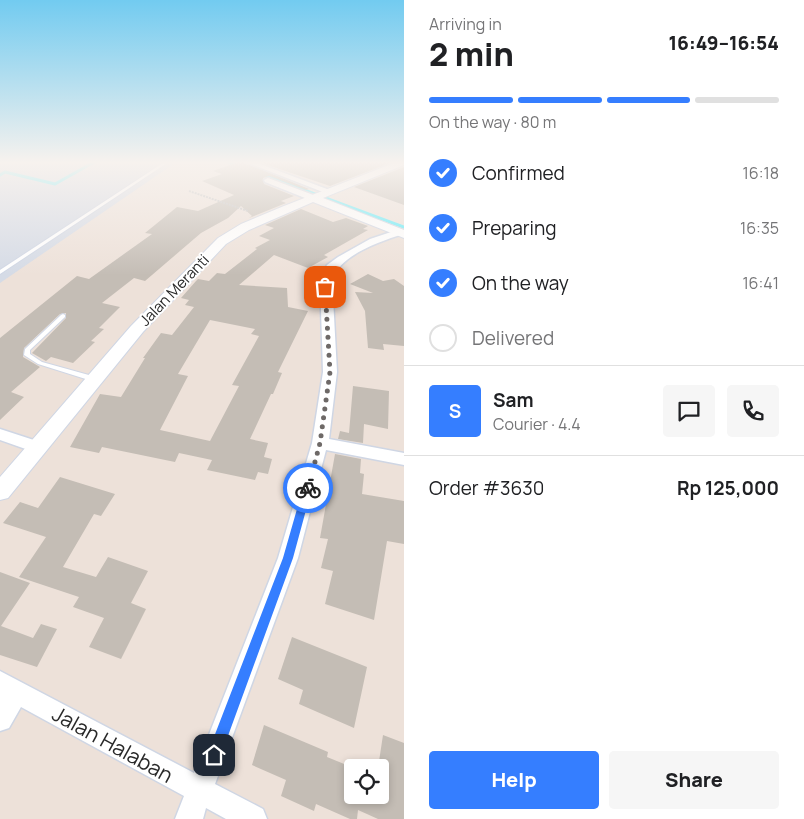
<!DOCTYPE html>
<html lang="en">
<head>
<meta charset="utf-8">
<style>
  body { margin:0; font-family:Manrope,sans-serif; background:#f6f6f6; color:#202124; height:100vh; display:flex; flex-direction:column; font-size:19px; white-space:nowrap }
  * { box-sizing:border-box; margin:0 }
  p { font-size:16px; color:#757577 }
  .icon { flex:none; width:28px; height:28px; fill:none; stroke:currentColor; stroke-width:2; stroke-linecap:round; stroke-linejoin:round }
  .map { position:relative; flex:1; overflow:hidden }
  .details { display:flex; flex-direction:column; background:#fff; width:400px }
  .details>* { flex:none }
  .buttons { position:absolute; left:344px; top:759px; display:grid; gap:10px }
  .buttons a { display:grid; place-items:center; width:45px; height:45px; border-radius:5px; background:#fff; box-shadow:0 2px 8px #0003; font-size:25px }
  .pin { position:absolute; display:grid; place-items:center; width:42px; height:42px; color:#fff; margin:-21px; border-radius:10px; box-shadow:0 2px 8px #0006 }
  .courier { position:absolute; display:grid; place-items:center; width:50px; height:50px; margin:-25px; border:4px solid #357eff; border-radius:50%; background:#fff; color:#222; box-shadow:0 1px 6px #0007 }
  .summary em { font-style:normal; font-weight:800 }
  .summary div { display:flex; flex-direction:column-reverse }
  .summary { display:flex; align-items:center; justify-content:space-between; height:85px; padding:0 25px }
  h1 { font-size:32px; font-weight:800; line-height:38px }
  .bar { display:grid; grid-template-columns:repeat(4,1fr); gap:8px 5px; align-content:center; height:60px; padding:0 25px }
  .bar i { height:6px; border-radius:4px; background:#e0e0e0 }
  .bar .selected { background:#357eff }
  .bar p { grid-column:span 4 }
  .line { display:flex; align-items:center; gap:12px; padding:0 25px; border-top:1px solid #e0e0e0 }
  .line div { flex:1 }
  .round { display:grid; place-items:center; flex:none; width:52px; height:52px; border-radius:5px; background:#f6f6f6 }
  ol { padding:0 25px; list-style:none }
  li { display:flex; align-items:center; gap:15px; height:55px }
  li p { margin-inline-start:auto }
  li .icon { padding:5px; border-radius:50%; background:#357eff; color:#fff; stroke-width:4 }
  li:last-child { color:#757577 }
  li i { width:28px; height:28px; border:2px solid #e0e0e0; border-radius:50% }
  .action { display:flex; gap:10px; margin-top:auto; padding:10px 25px }
  .action a { flex:1; height:58px; border-radius:5px; background:#357eff; color:#fff; font-size:20px; font-weight:800; line-height:58px; text-align:center }
  .action a+a { background:#f6f6f6; color:#202124 }
  main { display:flex; flex:1; min-height:0 }
  .map>svg:first-child { display:block }
  .airport { fill:#d5dbe6 }
  .lines { fill:none; stroke-linecap:round; stroke-linejoin:round }
  .stream { stroke:#61edfb; stroke-width:3 }
  .building { fill:#c4bdb5; fill-rule:evenodd }
  .service-casing { stroke:#cfd6e4; stroke-width:2 }
  .minor-casing { stroke:#cfd6e4; stroke-width:3 }
  .tertiary-casing { stroke:#cfd6e4; stroke-width:2 }
  .path { stroke:#c3c3c3; stroke-width:2; stroke-dasharray:2 1; stroke-linecap:butt }
  .service { fill:#fff; fill-rule:evenodd }
  .minor { fill:#fff; fill-rule:evenodd }
  .tertiary { fill:#fff; fill-rule:evenodd }
  .route { fill:#357eff }
  .done { stroke:#6e6967; stroke-width:5; stroke-dasharray:0 9 }
  .labels { text-anchor:middle; dominant-baseline:central; stroke-width:4; stroke-linejoin:round; paint-order:stroke }
  .far-street-label { font-size:15px; fill:#292929; stroke:#fff }
  .near-street-label { font-size:21px; fill:#292929; stroke:#fff }
</style>
</head>
<body>
<main>
<div class="map">
<svg width="404" height="819" viewBox="0 0 404 819">
  <rect width="100%" height="100%" fill="#ede1d9"/>
  <path class="airport" d="M0,161H178L0,283Z"/>
  <g class="lines">
    <path class="stream" d="M226,161L238,166
      M261,174L404,227
      M0,175L5,172L55,184L96,161"/>
  </g>
  <path class="building" d="M241,161L309,189L306,190L269,176L263,178L264,184L294,196L281,201L286,203L249,218L252,216L241,206L228,218L201,233L145,281L134,278L102,303L120,307L99,328L104,329L91,341L95,342L73,363L51,357L46,361L32,353L66,318V313L60,314L24,348L23,357L40,367L11,392L24,397L0,420V338L77,276L89,279L152,234L145,233L177,207L198,211L234,195L202,181L222,174L213,171Z
    M256,161H395L330,186Z
    M404,167V205L354,187Z
    M301,209L333,222L346,218L368,226L363,229L368,230L324,255L328,257L308,268L274,255L239,285L287,288L288,307L308,311L278,372L282,373L273,394H271L250,439L268,443L264,457L272,459L268,474L258,472L255,480L207,470L212,460L179,453L175,462L102,447L99,453L70,447L100,394L121,397L145,358H143L161,333L172,335L194,307L185,305L189,300L181,298L196,281L198,279L209,281L217,273L225,274L257,249L255,248L270,240L259,236L274,228L265,225ZM210,320L255,329L251,334L259,336L232,385L239,386L210,441L160,430L188,376L178,374Z
    M368,274L383,281L394,279L404,286V346L383,344L384,350L368,348L365,311L355,292L373,293L350,284Z
    M353,386L389,391L388,429L364,424L363,443L338,439L340,431L349,433Z
    M335,454L361,459L360,473L364,474L362,494L404,501V544L387,541L374,620L325,604L333,571L321,568L328,539L320,538Z
    M60,477L115,494L101,516L94,514L63,567L96,577L108,557L148,571L131,603L146,609L121,659L89,647L104,618L73,607L79,597L19,577L46,537L3,523L20,502L38,508Z
    M0,572L30,583L1,626L33,638L41,624L57,629L37,667L0,655Z
    M292,637L367,667L354,728L299,704L303,690L278,679Z
    M264,725L328,752L327,757L354,768L352,795H380L378,768L383,735L404,743V819H378L358,810L357,819H350L316,804L314,811L281,796L286,780L252,765Z"/>
  <g class="lines">
    <defs>
      <path id="service" d="M166,161H170L0,274V270Z
        M63,314L65,315V317L30,350V354L42,362L96,377L98,379L96,381H92L38,364L24,355L25,349L61,315Z"/>
      <path id="minor" d="M243,161H252L335,192L328,194Z
        M268,178L316,196L317,198L310,200L265,182L264,180Z
        M400,229L404,231L403,234C379,242 342,254 332,279L337,372L329,439L404,453V465L326,450L298,558L215,784L263,809L267,819H226L206,808L203,819H175L184,796L21,707L9,728L0,731V671L194,773L278,558L312,443L323,372L320,279L327,265L338,257L370,239Z
        M0,429L43,443L45,447L43,451L37,453L0,440Z"/>
      <path id="tertiary" d="M399,161H404V165L323,198L404,230V238L313,202L249,230L226,244L143,332L8,498L0,500V477L131,326L218,238L241,224L284,206Z"/>
    </defs>
    <use href="#service" class="service-casing"/>
    <use href="#minor" class="minor-casing"/>
    <use href="#tertiary" class="tertiary-casing"/>
    <path class="path" d="M189,191L248,211"/>
    <use href="#service" class="service"/>
    <use href="#minor" class="minor"/>
    <use href="#tertiary" class="tertiary"/>
  </g>
  <linearGradient id="sky" x2="0" y2="1"><stop stop-color="#72cbf0"/><stop offset="0.59" stop-color="#f7f2ee"/><stop offset="1" stop-color="#f7f2ee" stop-opacity="0"/></linearGradient>
  <rect width="404" height="275" fill="url(#sky)"/>
  <path class="route" d="M308,485L312,488L293,558L221,755L219,760L214,762L209,760L207,755L283,558L303,488Z"/>
  <g class="lines">
    <path class="done" d="M308,488L320,443L330,372L325,287"/>
  </g>
  <g class="labels">
    <g class="far-street-label">
      <text transform="translate(174 290) rotate(-46)">Jalan Meranti</text>
    </g>
    <g class="near-street-label">
      <text transform="translate(113 744) rotate(29)">Jalan Halaban</text>
    </g>
  </g>
</svg>
<div class="buttons">
<a><svg class="icon" aria-label="locate" viewBox="0 0 24 24"><circle cx="12" cy="12" r="6"/><path d="M12 2v4M12 18v4M2 12h4M18 12h4"/></svg></a>
</div>
<div class="pin" style="left:325px;top:287px;background:#ea580c"><svg class="icon" aria-label="bag" viewBox="0 0 24 24"><path d="M5 8h14l-1 12H6zM9 8a3 3 0 0 1 6 0"/></svg></div>
<div class="pin" style="left:214px;top:755px;background:#1f2937"><svg class="icon" aria-label="home" viewBox="0 0 24 24"><path d="M3 11l9-7 9 7M6 9v11h12V9"/></svg></div>
<div class="courier" style="left:308px;top:488px"><svg class="icon" aria-label="bike" viewBox="0 0 24 24"><circle cx="6" cy="16" r="4"/><circle cx="18" cy="16" r="4"/><path d="M6 16l4-8h5l3 8M10 8l3 8H6M13 5h3"/></svg></div>
</div>
<section class="details">
<div class="summary"><div><h1>2 min</h1><p>Arriving in</p></div><em>16:49–16:54</em></div>
<div class="bar"><i class="selected"></i><i class="selected"></i><i class="selected"></i><i></i><p>On the way · 80 m</p></div>
<ol>
<li><svg class="icon" aria-label="check" viewBox="0 0 24 24"><path d="M5 12l5 5 9-10"/></svg>Confirmed<p>16:18</p></li>
<li><svg class="icon" aria-label="check" viewBox="0 0 24 24"><path d="M5 12l5 5 9-10"/></svg>Preparing<p>16:35</p></li>
<li><svg class="icon" aria-label="check" viewBox="0 0 24 24"><path d="M5 12l5 5 9-10"/></svg>On the way<p>16:41</p></li>
<li><i></i>Delivered</li>
</ol>
<div class="line" style="height:90px"><b class="round" style="background:#357eff;color:#fff">S</b><div><b>Sam</b><p>Courier · 4.4</p></div><a class="round"><svg class="icon" aria-label="chat" viewBox="0 0 24 24"><path d="M4 5h16v11H9l-5 4z"/></svg></a><a class="round"><svg class="icon" aria-label="phone" viewBox="0 0 24 24"><path d="M5 4h4l2 5-3 2q2 4 5 5l2-3 5 2v4C11 20 4 13 5 4z"/></svg></a></div>
<div class="line" style="height:65px"><div>Order #3630</div><b>Rp 125,000</b></div>
<div class="action"><a>Help</a><a>Share</a></div>
</section>
</main>
</body>
</html>
